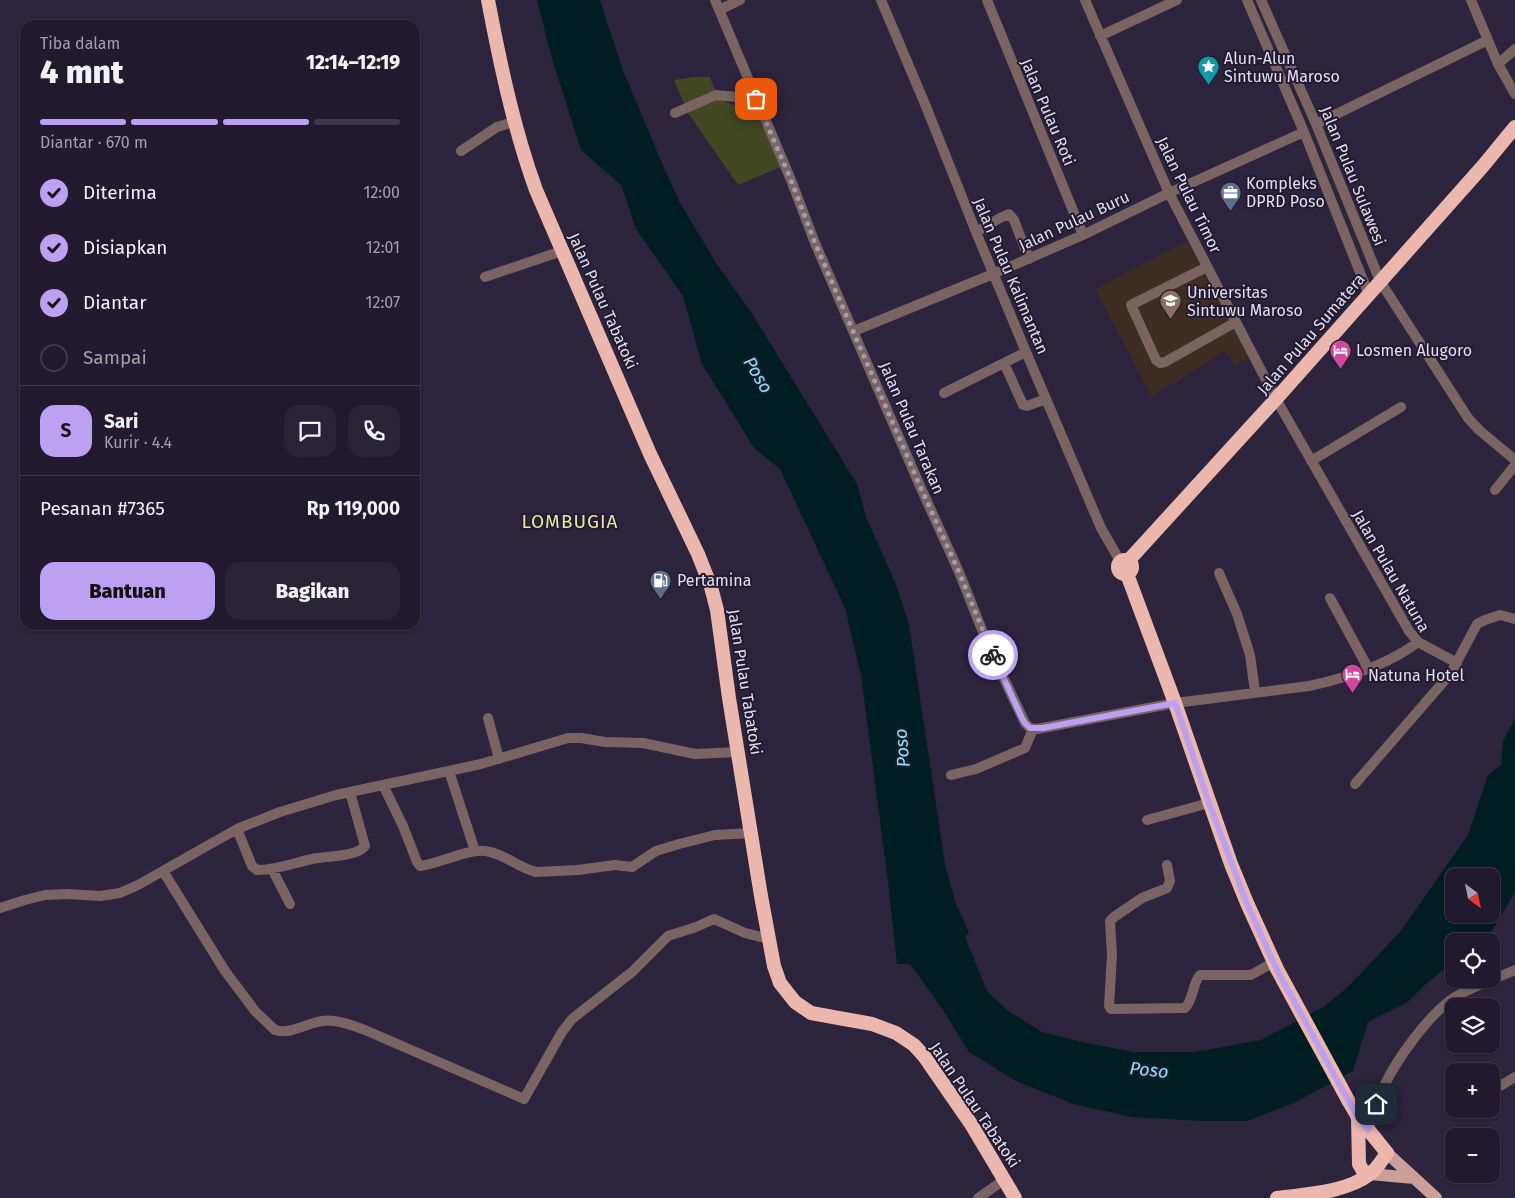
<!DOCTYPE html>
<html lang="id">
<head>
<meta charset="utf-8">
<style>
  body { margin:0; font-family:"Fira Sans",sans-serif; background:#292336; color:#f1f3f6; height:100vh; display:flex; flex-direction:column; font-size:19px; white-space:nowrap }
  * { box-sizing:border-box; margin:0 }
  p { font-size:16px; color:#a2a1aa }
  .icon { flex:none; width:28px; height:28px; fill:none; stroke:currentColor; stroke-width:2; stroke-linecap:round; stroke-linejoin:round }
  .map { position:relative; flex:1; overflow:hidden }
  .details { position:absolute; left:20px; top:20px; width:400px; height:610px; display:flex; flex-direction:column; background:#211a2e; border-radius:15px; box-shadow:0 1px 4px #0004,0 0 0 1px #3e384a }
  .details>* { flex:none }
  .needle { width:32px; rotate:147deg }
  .controls { position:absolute; left:1445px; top:868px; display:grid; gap:10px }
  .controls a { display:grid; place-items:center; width:55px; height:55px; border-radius:10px; background:#211a2e; box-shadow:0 1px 4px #0004,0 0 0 1px #3e384a; font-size:25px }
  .pin { position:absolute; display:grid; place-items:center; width:42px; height:42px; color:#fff; margin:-21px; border-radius:10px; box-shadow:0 2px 8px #0006 }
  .courier { position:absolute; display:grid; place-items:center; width:50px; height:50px; margin:-25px; border:4px solid #bca0f2; border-radius:50%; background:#fff; color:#222; box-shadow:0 1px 6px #0007 }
  .overview em { font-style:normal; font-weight:800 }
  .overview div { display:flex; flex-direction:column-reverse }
  .overview { display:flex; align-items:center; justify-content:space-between; height:85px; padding:0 20px }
  h1 { font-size:32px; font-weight:800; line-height:38px }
  .bar { display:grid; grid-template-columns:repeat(4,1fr); gap:8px 5px; align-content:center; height:60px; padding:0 20px }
  .bar i { height:6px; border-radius:4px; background:#3e384a }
  .bar .on { background:#bca0f2 }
  .bar p { grid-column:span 4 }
  .line { display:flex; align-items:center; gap:12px; padding:0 20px; border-top:1px solid #3e384a }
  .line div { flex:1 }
  .round { display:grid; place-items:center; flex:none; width:52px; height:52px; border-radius:15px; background:#292336 }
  ol { padding:0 20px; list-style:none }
  li { display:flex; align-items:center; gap:15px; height:55px }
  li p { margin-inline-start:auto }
  li .icon { padding:5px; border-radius:50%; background:#bca0f2; color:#111; stroke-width:4 }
  li:last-child { color:#a2a1aa }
  li i { width:28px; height:28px; border:2px solid #3e384a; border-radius:50% }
  .button { display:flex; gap:10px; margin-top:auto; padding:10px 20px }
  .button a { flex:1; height:58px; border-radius:15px; background:#bca0f2; color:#111; font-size:20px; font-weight:800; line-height:58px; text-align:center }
  .button a+a { background:#292336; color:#f1f3f6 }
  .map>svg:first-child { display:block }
  .education { fill:#3d2c22 }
  .green { fill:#414720 }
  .water { fill:#001e22; fill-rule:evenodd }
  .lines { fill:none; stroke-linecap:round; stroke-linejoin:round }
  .minor { stroke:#7a6461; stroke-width:10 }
  .major { stroke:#cc9f98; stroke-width:12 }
  .highway { stroke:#ecb7ad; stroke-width:14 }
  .done { stroke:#a49db1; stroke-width:5; stroke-dasharray:0 9 }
  .route { stroke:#bca0f2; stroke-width:6 }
  .labels { text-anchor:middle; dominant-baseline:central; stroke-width:4; stroke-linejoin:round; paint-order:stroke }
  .poi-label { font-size:16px; fill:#e4dff0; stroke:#221a32; text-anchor:start }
  .street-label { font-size:16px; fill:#e4dff0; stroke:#221a32 }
  .water-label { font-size:18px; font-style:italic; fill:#84e6f3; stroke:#221a32 }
  .quarter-label { font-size:19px; letter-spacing:1px; fill:#e6e899; stroke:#221a32 }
</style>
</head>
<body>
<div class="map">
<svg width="1515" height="1198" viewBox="0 0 1515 1198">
  <rect width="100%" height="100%" fill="#2c233d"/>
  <path class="education" d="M1187,241L1250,357L1234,366L1225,351L1152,397L1095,289Z"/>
  <path class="green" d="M694,77H710C719,105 729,106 756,106L783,166L738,185L688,113L674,80Z"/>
  <path class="water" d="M537,0H600L622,68L664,168L680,203L718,266L749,309L857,484L866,517L895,582L909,625L945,864L956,904L969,932L965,937L987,991L1007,1010L1042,1032L1087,1043L1133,1052H1195L1261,1040L1325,1006L1349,986L1400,932L1468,835L1488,775L1501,765L1503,741L1515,719V892L1488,937L1482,941H1454V962L1428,982L1408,1002L1368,1022L1353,1071L1294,1103L1247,1121H1202L1132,1117L1073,1104L1016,1081L969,1052L943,1010L910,964H897L889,890L861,675L845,608L780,469L754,448L702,364L683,296L636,229L621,185L581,150L552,59ZM1454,876H1491V914H1454Z"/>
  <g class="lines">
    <path class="minor" d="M715,0L791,180L815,243L920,486L959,572L988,645L1025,723L1030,728L1037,729L1175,703L1309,686C1346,678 1387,666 1418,642L1409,631L1276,399L1169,193L1085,0
      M881,0L925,104L976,232L1026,352L1101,528L1120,561
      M987,0L1083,235
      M1247,0L1304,132L1369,295
      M1261,0L1316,124L1380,281L1468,418L1479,430L1515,460
      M1471,0L1498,64L1515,94
      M719,10L740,0
      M1100,36L1177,0
      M1498,64L1515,49
      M675,113L716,95L756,99
      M1316,124L1488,40
      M461,151L497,127L516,121
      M976,232L1000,218L1009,214L1014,220L1029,259
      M1207,267L1131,305L1156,360L1160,363L1165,362L1236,322
      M485,277L562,251
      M854,331L993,274L1083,235L1169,193L1304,132
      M1004,363L1023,405L1027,406L1046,399
      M944,393L1026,352
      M1311,461L1401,407
      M1495,490L1515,465
      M1219,573L1237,614L1250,655L1255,692
      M1330,598L1368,668
      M1418,642L1457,663
      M488,718L499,759
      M449,771L475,851
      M951,775L976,769L1025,748L1033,729
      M1355,784L1451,673L1477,624L1485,620L1500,615L1515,619
      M383,785L403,826L417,862L420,866C439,864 466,849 485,851C504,853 518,868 536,872L578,870L615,865L632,867L656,851L679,844L715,835L752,833
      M1147,820L1209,803
      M237,829L252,866L257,870C276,870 294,863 312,859C325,856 357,857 365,846L350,792
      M1167,865L1170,881L1167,888L1142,898L1114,917L1110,921L1112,955L1109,1006L1111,1009L1185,1008C1194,999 1192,984 1200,975H1251L1274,962
      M272,869L290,904
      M163,871L225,971L255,1011L275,1030C290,1035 307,1023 322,1021C337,1019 351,1025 365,1030L524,1099L562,1032L572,1019L632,972L668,936L696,927L714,919L745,933L769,939
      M0,908L25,900L45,895L68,894L100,896L120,893L138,885L237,829L280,812L336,795L481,764L568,738H581L605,742L643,743L695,754L738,752
      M1500,1086L1515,1077
      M1368,1130C1374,1115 1377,1100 1384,1086C1397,1059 1427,1017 1452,999C1471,987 1494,979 1515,970
      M978,1198L1001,1182L1003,1178"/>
    <path class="major" d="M1387,1153L1436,1198
      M1370,1174L1414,1178"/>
    <path class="highway" d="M488,0C500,63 514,130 536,190L650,454L698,554L711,587L717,610L729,698L761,896L774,966L780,983L795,1002L811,1013L872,1024L896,1033L914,1045L924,1056L971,1124L1015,1198
      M1118 567a7 7 0 1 1 14 0a7 7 0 1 1-14 0Z
      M1129,560L1276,399L1483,166L1515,127
      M1127,574L1175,703L1231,864L1247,903L1277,969L1348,1100L1358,1117L1387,1153C1382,1160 1377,1169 1370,1174C1345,1193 1307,1194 1277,1198
      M1358,1117L1359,1164L1363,1171L1370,1174"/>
  </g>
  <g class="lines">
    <path class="done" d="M756,99L791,180L815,243L920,486L959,572L993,655"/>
    <path class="route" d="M993,655L1022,718L1025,723L1030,728H1043L1175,703L1209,803L1247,904L1277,970L1348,1100L1358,1117L1368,1130L1376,1104"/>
  </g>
  <defs>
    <symbol id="sight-pin" viewBox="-11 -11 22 30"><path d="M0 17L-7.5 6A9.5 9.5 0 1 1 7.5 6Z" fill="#0f9aa8" stroke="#221a32"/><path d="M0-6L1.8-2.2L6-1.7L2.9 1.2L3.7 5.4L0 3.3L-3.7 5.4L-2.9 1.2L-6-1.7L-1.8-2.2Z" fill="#fff"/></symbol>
    <symbol id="office-pin" viewBox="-11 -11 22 30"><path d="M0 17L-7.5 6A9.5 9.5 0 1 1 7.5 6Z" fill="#5c6f8a" stroke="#221a32"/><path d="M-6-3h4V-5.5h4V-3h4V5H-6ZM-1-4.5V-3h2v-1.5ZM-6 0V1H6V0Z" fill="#fff"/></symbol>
    <symbol id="university-pin" viewBox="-11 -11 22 30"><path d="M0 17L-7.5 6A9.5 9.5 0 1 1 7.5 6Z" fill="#8d6e63" stroke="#221a32"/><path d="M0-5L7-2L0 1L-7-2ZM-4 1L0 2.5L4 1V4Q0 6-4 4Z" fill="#fff"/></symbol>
    <symbol id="hotel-pin" viewBox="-11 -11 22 30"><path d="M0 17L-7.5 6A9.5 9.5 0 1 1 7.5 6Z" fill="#d1479c" stroke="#221a32"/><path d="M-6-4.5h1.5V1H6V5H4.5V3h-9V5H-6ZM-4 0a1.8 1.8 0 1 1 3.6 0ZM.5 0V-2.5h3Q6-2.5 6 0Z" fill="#fff"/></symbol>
    <symbol id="fuel-pin" viewBox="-11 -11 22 30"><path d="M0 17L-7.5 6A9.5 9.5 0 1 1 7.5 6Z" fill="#5c6f8a" stroke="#221a32"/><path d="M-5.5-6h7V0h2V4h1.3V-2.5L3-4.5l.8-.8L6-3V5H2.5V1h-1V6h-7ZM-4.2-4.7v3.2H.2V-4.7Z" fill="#fff"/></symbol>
  </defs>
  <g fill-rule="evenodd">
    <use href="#sight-pin" x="1196" y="54" width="25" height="34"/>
    <use href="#office-pin" x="1218" y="180" width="25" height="34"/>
    <use href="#university-pin" x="1158" y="288" width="25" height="34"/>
    <use href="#hotel-pin" x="1328" y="338" width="25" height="34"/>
    <use href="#fuel-pin" x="648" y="568" width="25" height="34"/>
    <use href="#hotel-pin" x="1340" y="662" width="25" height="34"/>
  </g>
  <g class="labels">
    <g class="poi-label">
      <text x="1224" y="58">Alun-Alun<tspan x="1224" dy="18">Sintuwu Maroso</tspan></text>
      <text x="1246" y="183">Kompleks<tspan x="1246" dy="18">DPRD Poso</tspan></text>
      <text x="1187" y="292">Universitas<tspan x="1187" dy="18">Sintuwu Maroso</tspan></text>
      <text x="1356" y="350">Losmen Alugoro</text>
      <text x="677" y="580">Pertamina</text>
      <text x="1368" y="675">Natuna Hotel</text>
    </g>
    <g class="street-label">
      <text transform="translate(1048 112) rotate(67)">Jalan Pulau Roti</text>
      <text transform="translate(1353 176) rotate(68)">Jalan Pulau Sulawesi</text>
      <text transform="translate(1189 195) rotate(64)">Jalan Pulau Timor</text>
      <text transform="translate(1074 221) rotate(-25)">Jalan Pulau Buru</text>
      <text transform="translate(1011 276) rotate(67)">Jalan Pulau Kalimantan</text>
      <text transform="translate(603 301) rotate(66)">Jalan Pulau Tabatoki</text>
      <text transform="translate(1311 334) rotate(-49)">Jalan Pulau Sumatera</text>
      <text transform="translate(912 428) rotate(67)">Jalan Pulau Tarakan</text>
      <text transform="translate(1391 571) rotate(60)">Jalan Pulau Natuna</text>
      <text transform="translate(745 682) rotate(81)">Jalan Pulau Tabatoki</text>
      <text transform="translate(975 1105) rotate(56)">Jalan Pulau Tabatoki</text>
    </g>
    <g class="water-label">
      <text transform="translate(758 375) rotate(59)">Poso</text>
      <text transform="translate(902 748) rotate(-95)">Poso</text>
      <text transform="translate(1149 1070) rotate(6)">Poso</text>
    </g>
    <g class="quarter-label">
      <text x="570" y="521">LOMBUGIA</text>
    </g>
  </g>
</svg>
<div class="controls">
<a><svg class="needle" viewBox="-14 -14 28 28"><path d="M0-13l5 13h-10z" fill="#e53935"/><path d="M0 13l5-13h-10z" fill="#a2a1aa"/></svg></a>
<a><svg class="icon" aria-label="locate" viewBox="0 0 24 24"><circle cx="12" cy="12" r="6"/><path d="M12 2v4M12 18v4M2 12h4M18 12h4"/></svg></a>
<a><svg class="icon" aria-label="layers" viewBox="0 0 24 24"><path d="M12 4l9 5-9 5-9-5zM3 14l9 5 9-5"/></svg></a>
<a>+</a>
<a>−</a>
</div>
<div class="pin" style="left:756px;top:99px;background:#ea580c"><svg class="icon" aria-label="bag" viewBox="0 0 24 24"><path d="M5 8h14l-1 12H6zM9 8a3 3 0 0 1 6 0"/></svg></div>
<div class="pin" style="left:1376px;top:1104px;background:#1f2937"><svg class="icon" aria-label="home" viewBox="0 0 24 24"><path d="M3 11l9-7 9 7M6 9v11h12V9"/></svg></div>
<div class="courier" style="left:993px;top:655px"><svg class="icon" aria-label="bike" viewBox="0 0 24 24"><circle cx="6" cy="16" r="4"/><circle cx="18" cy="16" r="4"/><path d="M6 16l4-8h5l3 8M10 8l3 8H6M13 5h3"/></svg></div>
<section class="details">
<div class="overview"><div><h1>4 mnt</h1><p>Tiba dalam</p></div><em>12:14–12:19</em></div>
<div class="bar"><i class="on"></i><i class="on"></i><i class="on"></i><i></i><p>Diantar · 670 m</p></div>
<ol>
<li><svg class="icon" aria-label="check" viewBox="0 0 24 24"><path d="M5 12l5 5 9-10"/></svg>Diterima<p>12:00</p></li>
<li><svg class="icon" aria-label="check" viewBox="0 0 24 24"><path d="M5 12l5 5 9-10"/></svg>Disiapkan<p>12:01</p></li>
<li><svg class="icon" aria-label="check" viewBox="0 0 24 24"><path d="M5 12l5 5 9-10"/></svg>Diantar<p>12:07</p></li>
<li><i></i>Sampai</li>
</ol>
<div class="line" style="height:90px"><b class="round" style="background:#bca0f2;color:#111">S</b><div><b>Sari</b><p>Kurir · 4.4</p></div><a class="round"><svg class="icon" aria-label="chat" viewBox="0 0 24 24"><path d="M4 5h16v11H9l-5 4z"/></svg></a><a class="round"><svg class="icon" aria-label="phone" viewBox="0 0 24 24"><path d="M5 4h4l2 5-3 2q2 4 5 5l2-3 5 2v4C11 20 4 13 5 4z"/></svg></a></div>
<div class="line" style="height:65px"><div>Pesanan #7365</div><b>Rp 119,000</b></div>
<div class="button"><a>Bantuan</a><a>Bagikan</a></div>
</section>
</div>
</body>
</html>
